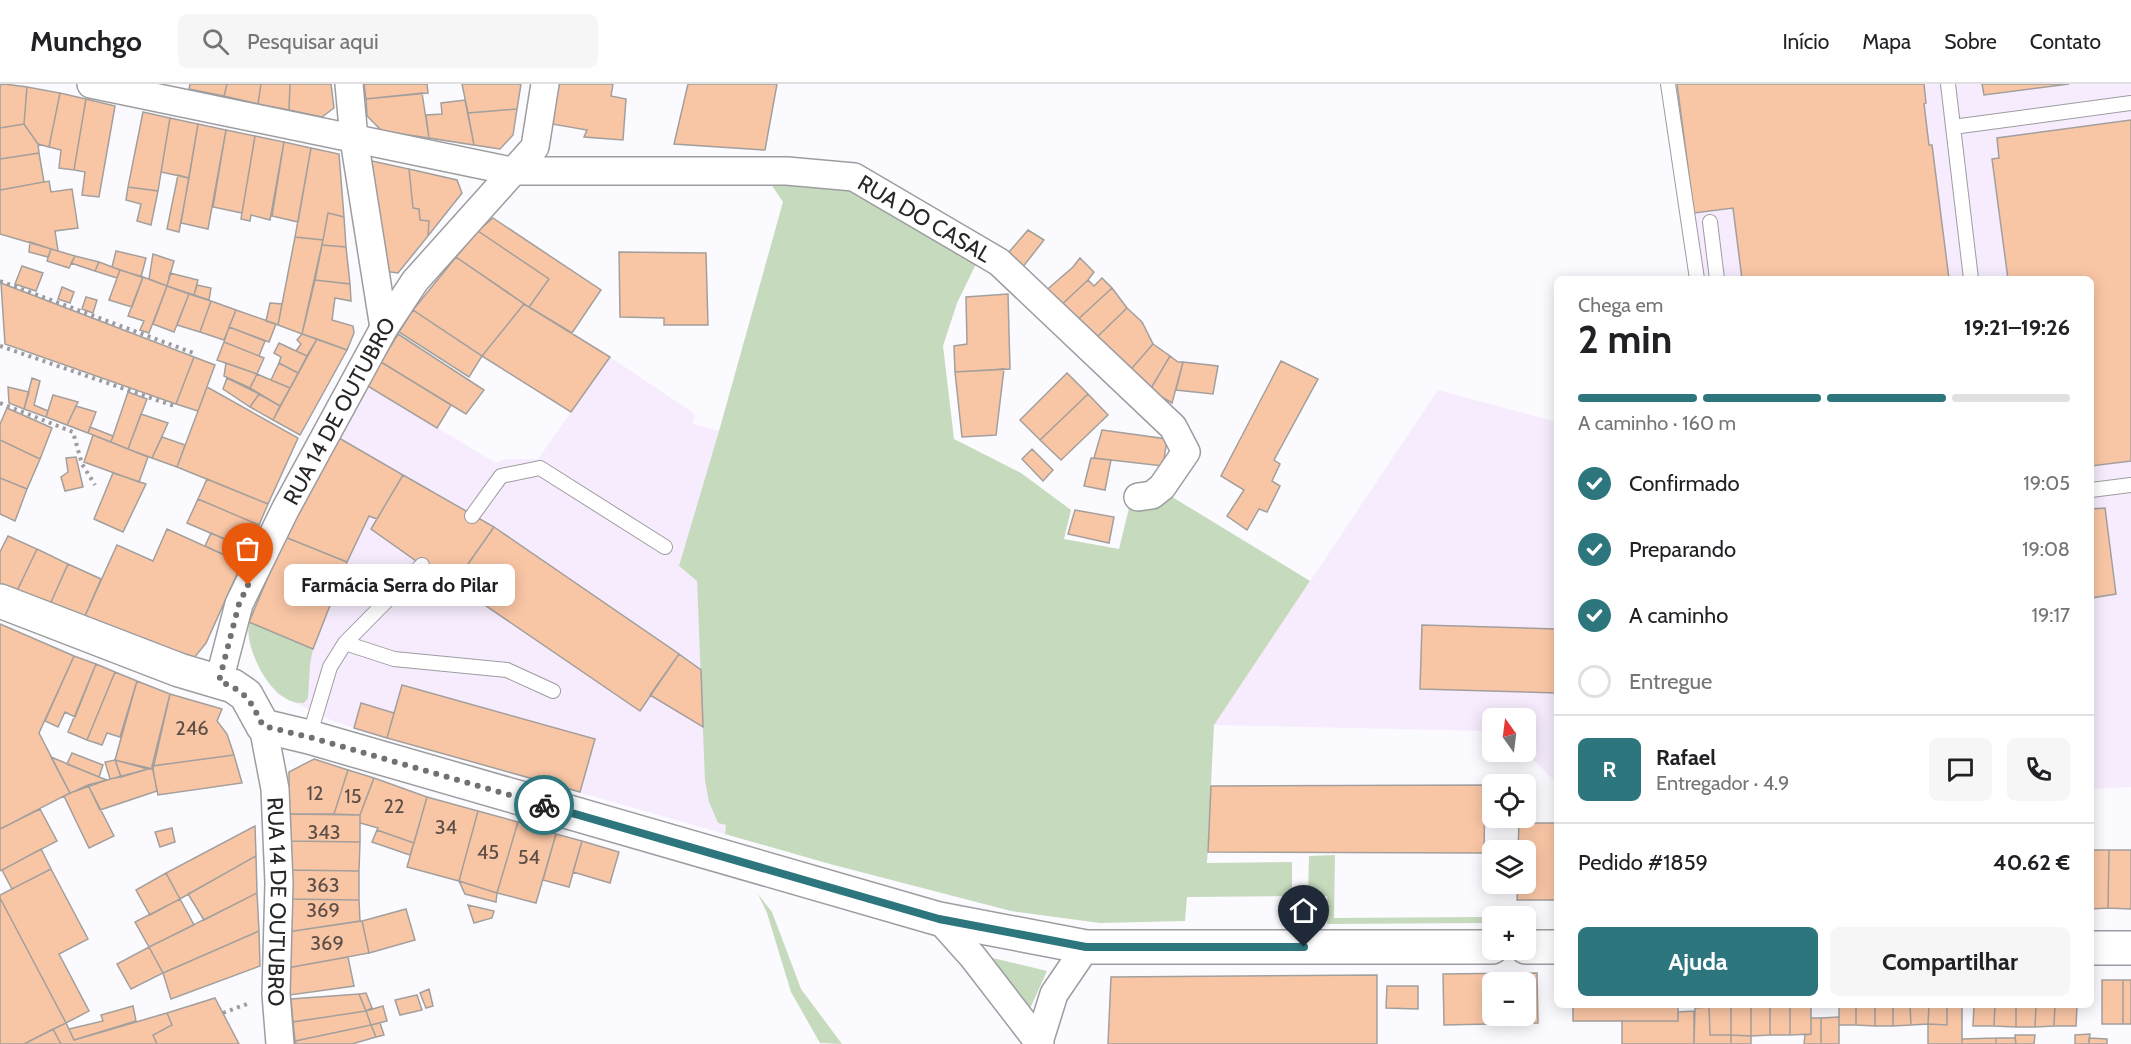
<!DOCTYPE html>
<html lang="pt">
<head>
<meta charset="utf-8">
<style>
  body { margin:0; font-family:Cabin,sans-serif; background:#f6f6f6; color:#202124; height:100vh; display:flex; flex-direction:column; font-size:22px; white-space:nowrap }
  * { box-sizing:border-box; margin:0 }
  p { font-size:20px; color:#757577 }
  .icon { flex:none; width:33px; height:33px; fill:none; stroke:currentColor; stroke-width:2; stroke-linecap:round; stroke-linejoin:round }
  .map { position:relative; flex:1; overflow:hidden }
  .sheet { position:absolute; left:1554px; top:192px; width:540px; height:732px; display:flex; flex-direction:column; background:#fff; border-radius:9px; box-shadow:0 3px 15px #0003 }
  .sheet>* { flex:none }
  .needle { width:39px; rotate:346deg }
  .tools { position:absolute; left:1482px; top:624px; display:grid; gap:12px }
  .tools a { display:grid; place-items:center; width:54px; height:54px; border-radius:9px; background:#fff; box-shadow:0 3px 15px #0003; font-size:30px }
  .pin { position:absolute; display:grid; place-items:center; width:51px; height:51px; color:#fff; margin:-62px -26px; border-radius:50% 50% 50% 0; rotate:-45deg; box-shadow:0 0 6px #0007 }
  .pin .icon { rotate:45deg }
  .courier { position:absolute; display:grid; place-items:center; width:60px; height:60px; margin:-30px; border:4px solid #2d767e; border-radius:50%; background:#fff; color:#222; box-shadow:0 2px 8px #0007 }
  .bubble { position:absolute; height:42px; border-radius:9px; background:#fff; box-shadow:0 3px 15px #0003; font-size:20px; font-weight:700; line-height:42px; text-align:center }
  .head em { font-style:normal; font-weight:700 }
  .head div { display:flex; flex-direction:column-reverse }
  .head { display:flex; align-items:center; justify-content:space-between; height:102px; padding:0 24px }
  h1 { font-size:39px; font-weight:700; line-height:45px }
  .bar { display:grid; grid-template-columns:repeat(4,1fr); gap:9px 6px; align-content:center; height:72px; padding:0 24px }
  .bar i { height:8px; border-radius:4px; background:#e0e0e0 }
  .bar .on { background:#2d767e }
  .bar p { grid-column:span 4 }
  .line { display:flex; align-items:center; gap:15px; padding:0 24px; border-top:2px solid #e0e0e0 }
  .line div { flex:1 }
  .round { display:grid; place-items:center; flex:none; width:63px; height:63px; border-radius:9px; background:#f6f6f6 }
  ol { padding:0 24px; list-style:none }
  li { display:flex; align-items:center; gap:18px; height:66px }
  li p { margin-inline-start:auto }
  li .icon { padding:6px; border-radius:50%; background:#2d767e; color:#fff; stroke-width:4 }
  li:last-child { color:#757577 }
  li i { width:33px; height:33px; border:3px solid #e0e0e0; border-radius:50% }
  .action { display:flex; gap:12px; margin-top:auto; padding:12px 24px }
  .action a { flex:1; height:69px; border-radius:9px; background:#2d767e; color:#fff; font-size:24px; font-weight:700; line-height:69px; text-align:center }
  .action a+a { background:#f6f6f6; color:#202124 }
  header { display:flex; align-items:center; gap:36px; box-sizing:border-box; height:84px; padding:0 30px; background:#fff; border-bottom:2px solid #e0e0e0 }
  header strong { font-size:28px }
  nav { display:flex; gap:33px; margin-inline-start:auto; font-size:21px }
  .search { width:420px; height:54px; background:#f6f6f6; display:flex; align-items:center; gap:15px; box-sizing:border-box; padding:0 21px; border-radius:9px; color:#757577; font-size:22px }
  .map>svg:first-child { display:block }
  .industrial { fill:#f6ecfd }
  .green { fill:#c6dabd }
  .building { fill:#f9c6a5; stroke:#a39f9c; stroke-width:1.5; fill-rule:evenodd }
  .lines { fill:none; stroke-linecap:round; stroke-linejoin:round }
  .service-casing { stroke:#9d9da1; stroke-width:16 }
  .minor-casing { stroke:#9d9da1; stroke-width:30 }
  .tertiary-casing { stroke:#9d9da1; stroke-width:36 }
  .path { stroke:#9d9ca0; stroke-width:4; stroke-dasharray:3 4.5; stroke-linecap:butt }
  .service { stroke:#fff; stroke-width:14 }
  .minor { stroke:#fff; stroke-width:27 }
  .tertiary { stroke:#fff; stroke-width:33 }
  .done { stroke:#717073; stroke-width:6; stroke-dasharray:0 10.8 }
  .route { stroke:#2d767e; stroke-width:8 }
  .labels { text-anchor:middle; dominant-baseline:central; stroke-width:4.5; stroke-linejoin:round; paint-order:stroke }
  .number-label { font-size:20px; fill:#5c4e47 }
  .street-label { font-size:22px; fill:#272628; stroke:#fbfafe }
</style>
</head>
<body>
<header>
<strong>Munchgo</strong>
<div class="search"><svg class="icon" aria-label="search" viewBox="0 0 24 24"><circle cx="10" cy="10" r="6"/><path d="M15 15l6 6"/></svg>Pesquisar aqui</div>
<nav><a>Início</a><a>Mapa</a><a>Sobre</a><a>Contato</a></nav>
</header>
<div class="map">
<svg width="2131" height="960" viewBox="0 0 2131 960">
  <rect width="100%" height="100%" fill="#fbfafe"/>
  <path class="industrial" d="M1662,0H2131V703L2091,705V195H1689Z
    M610,273L695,330L693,340L719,347L679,482L697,496L703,644L709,718L718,739L726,741L725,750L354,644L333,637L278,611L268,599L250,563L247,549L285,453L366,301L496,379L506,375H538Z
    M1438,306L1557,338V699L1525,668L1526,634H1492V647L1214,641Z"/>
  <path class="green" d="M849,99L977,178L957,219L943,262L954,355L1021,389L1071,426L1064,455L1119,465L1129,424L1148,423L1169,411L1310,497L1214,641L1207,779L1292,778V812L1187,813L1185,837L1100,839L1011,827L830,780L725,750L726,741L718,739L709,718L705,696L697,497L679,482L719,347L783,118L771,100Z
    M249,538L313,565L310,580L308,614L304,619C272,622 244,565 249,538Z
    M1335,771L1334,834L1484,833V839L1327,840V812H1308L1309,772Z
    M758,810L772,828L801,905L842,960L820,959L791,908L767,829Z
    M984,872L1047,887L1028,929Z"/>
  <path class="building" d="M4,0L27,3L24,40L0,44V1Z
    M190,0H227L224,12L189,5Z
    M227,0H261L258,20L224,12Z
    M261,0H290L289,26L258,20Z
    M290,0H331L334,24L322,33L289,26Z
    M364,0H427L428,9L366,15Z
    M462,0H521L517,25L468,29Z
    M558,0H613L611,12L626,15L623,56L584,53L587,46L552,40Z
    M688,0H777L765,66L674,60Z
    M1677,0H1924L1926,19L1924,20L1929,61H1932L1949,195H1742L1733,124L1694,129Z
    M1982,0H2069L1984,11Z
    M27,3L60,9L49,63L38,60L24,40Z
    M60,9L86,15L74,86L59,84L61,66L49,63Z
    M422,9L429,54L382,47L367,32L366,15Z
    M86,15L115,22L99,113L82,111L85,88L74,86Z
    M465,16L474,61L429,54L426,31L442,30L441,19Z
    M517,25L513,51L500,65L474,61L468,29Z
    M143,28L170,34L158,107L128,103Z
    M170,34L198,40L189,94L161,88Z
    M2131,36V377L2091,382V195H2008L1992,75L1999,74L1997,54Z
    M24,40L38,60L39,69L0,75V44Z
    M198,40L226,46L208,145L181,139Z
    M226,46L255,52L242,129L213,123Z
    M255,52L284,58L270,136L251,131L250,137L241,135Z
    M284,58L311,64L298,138L272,132Z
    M311,64L339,70L344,133L328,129L323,156L295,153Z
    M39,69L44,98L0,106V75Z
    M372,77L409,85L413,124L419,125L420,136L429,137L428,152L398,189L384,187Z
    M409,85L457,96L462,109L428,152L429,137L420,136L419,125L413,124Z
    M178,91L189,94L179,148L167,145Z
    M49,97L51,108L72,105L78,144L55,147L58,167L0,150V106Z
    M128,103L158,107L151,141L137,137L141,120L126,116Z
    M328,129L344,133L346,163L322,161Z
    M493,134L601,206L572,249L529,223L549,195L478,147Z
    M1028,146L1044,156L1018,189L1003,175Z
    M478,147L549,195L529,223L456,173Z
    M295,153L323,156L302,250L278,241Z
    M30,158L51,165L48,173L29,168Z
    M322,161L346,163L350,200L315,196Z
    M51,165L75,172L69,184L47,177Z
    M116,167L146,174L141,193L112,183Z
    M619,168L706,169L708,241H664V234L620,233Z
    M153,170L174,177L167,202L149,195Z
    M75,172L99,178L95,187L71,179Z
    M456,173L524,220L482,272L413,226Z
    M1080,174L1094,188L1088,196L1058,224L1042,210L1073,183Z
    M99,178L120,186L117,194L95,187Z
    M22,182L43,189L36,207L15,200Z
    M120,186L143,193L132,223L109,216Z
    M170,189L198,196L194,211L167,202Z
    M143,193L167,202L149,249L140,246L144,237L128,232Z
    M1102,194L1112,204L1074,239L1058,224L1088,196L1094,202Z
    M315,196L350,200L351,217L335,214L332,236L353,242L354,249L347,266L302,250Z
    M1,199L194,273L176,320L5,260Z
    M197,201L211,204L209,216L194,211Z
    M167,202L189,210L174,248L153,240Z
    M62,203L74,208L70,219L58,215Z
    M1112,204L1127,224L1093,257L1074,239Z
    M189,210L211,217L200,248L177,241Z
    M1008,210L1010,285L955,288L954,262L967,260L966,213Z
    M86,213L97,216L93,229L82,225Z
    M211,217L236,226L224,256L200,248Z
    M270,219L282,220L278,241L266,237Z
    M524,220L610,273L571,328L482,272Z
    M1127,224L1142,238L1153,260L1126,291L1093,257Z
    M236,226L276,240L269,258L229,243Z
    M413,226L482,272L469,293L399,248Z
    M229,243L265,257L259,272L224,258Z
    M302,250L317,255L307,272L296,267L301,260L297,256Z
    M398,250L484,306L466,330L381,278Z
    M317,255L347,266L300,351L273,336Z
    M224,258L264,274L257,290L217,276Z
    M279,259L307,272L298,289L279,279L281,273L274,269Z
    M1153,260L1170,272L1150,306L1126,291Z
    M1170,272L1178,278H1183L1172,319L1150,306Z
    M194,273L215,281L198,327L176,320Z
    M1281,277L1318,295L1274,376L1280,380L1272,397L1280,402L1267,428L1259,425L1247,446L1227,432L1244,406L1221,392Z
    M381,278L451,321L437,344L366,301Z
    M1183,278L1218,282L1213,310L1176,306Z
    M226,279L257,290L250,304L224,292Z
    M279,279L298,289L290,304L271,296Z
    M1004,285L996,351L962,353L955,288Z
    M1067,289L1088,310L1040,356L1020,336Z
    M257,290L290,304L280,322L250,304Z
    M32,294L40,297L34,321L48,327L46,333L24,325Z
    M227,294L259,310L250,323L223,305Z
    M8,303L29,308L24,325L9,319Z
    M207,303L298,354L268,420L177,383Z
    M128,308L147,315L128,365L111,358Z
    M259,310L280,322L273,336L250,323Z
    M1088,310L1108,331L1061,376L1040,356Z
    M53,311L78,318L67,341L46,333Z
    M76,322L96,328L88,349L67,341Z
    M7,324L52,344L40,375L0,356V340Z
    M141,330L168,339L152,374L128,365Z
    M90,343L113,352L111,358L88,349Z
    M1102,346L1167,355L1163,382L1094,374Z
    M93,351L148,373L139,398L84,378Z
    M162,353L185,361L177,383L152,374Z
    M339,354L403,391L377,435L369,432L347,478L285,453Z
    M0,356L40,375L27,405L0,394Z
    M1032,365L1053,386L1043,397L1022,375Z
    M76,373L83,403L65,407L61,393L68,388L66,374Z
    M1091,374L1111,376L1105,406L1084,402Z
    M113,389L146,400L123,448L94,435Z
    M403,391L494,443L454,500L422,481L371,445Z
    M0,394L27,405L15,437L0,430Z
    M207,395L268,420L259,441L198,415Z
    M198,415L259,441L248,465L187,439Z
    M2105,424L2116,510L2091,514V425Z
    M1075,426L1114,433L1109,459L1068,450Z
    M494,443L679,570L640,627L454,500Z
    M167,445L242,479L206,559L194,574L81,541L117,461L153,477Z
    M211,449L248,465L242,479L205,462Z
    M8,452L37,465L14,513L0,508V468Z
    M285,453L347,478L313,565L249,538Z
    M37,465L68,480L47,527L14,513Z
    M68,480L101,495L81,541L47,527Z
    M0,540L74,572L39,649L70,709L0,745Z
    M1422,541L1557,545V609L1420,605Z
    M679,570L701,586L703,643L650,611Z
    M74,572L96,580L75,633L65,628L58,643L45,637Z
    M96,580L115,588L87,656L68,648Z
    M115,588L137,597L120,653L107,649L102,661L87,656Z
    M137,597L170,610L153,685L115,676Z
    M402,601L595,655L580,708L387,654Z
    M170,610L222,625L217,637L227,650L234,671L152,682Z
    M361,619L394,629L387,654L354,644Z
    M72,669L103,681L99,693L67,680Z
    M234,671L242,699L158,711L152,682Z
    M51,673L99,693L107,696L70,709Z
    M314,675L348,686L334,730H289V688Z
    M115,676L148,685L121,693Z
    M115,676L121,693L110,695L105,678Z
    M148,685H153L157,707L100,726L88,701Z
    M348,686L374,694L360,731L334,730Z
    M374,694L427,713L414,759L377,746L378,744L360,739V731Z
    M88,701L114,752L89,764L64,712Z
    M1485,701L1484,769L1208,768L1211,702Z
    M427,713L478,727L459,797L407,783Z
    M40,725L57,757L0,787V745Z
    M478,727L518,738L497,809L459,797Z
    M289,730L360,731V758L288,757Z
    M518,738L556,750L536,819L497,809Z
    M1519,739H1557V816H1517L1518,800H1526V766H1518Z
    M255,742L256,772L180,815L166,789Z
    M172,744L175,758L160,763L155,748Z
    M377,746L414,759L410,771L372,758Z
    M556,750L582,757L569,803L543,796Z
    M288,757L360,758L359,787L288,786Z
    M582,757L619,768L610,799L573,788Z
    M41,765L51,785L12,805L2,786Z
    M2091,766H2109L2108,824L2091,825Z
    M2109,766H2131V825L2108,824Z
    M256,772L257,809L204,836L188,810Z
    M51,785L88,855L59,870L89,927L66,939L0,814V811Z
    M288,786L359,787V816L287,815Z
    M166,789L180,815L150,831L136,806Z
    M459,797L497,809L496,818L465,810Z
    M257,809L259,847L163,889L149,863Z
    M0,814L66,939L24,960H0Z
    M180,815L194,841L149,863L135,838Z
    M287,815L359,816L360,837L287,848Z
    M468,821L494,827L492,834L474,839Z
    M406,825L415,856L369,869L362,837Z
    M362,837L369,869L287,884V848Z
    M259,847L260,882L171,915L163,889Z
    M149,863L163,889L131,905L117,880Z
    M348,873L354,902L290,911L287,884Z
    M1537,889L1538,939L1444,941L1443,890ZM1492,898H1526V932H1492Z
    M1377,891V960H1108L1111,893Z
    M2102,896H2123V940H2102Z
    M2123,896H2131V940H2123Z
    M1387,902H1418V925L1386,924Z
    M429,905L433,922L426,924L420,909Z
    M366,909L372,924L366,927L359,910Z
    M359,910L366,927L293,938L291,915Z
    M417,911L422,926L400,931L395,916Z
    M215,914L239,960H157L153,951L172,941L167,929Z
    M1573,921H1678V937H1573Z
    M1709,921H1731V951H1710Z
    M1731,921H1751V952L1731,951Z
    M1751,921H1770V951L1751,952Z
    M1770,921H1790V951H1770Z
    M1790,921H1811V950L1790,951Z
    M1839,921H1856V941H1839Z
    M1856,921H1875V942L1856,941Z
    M1875,921H1893V942H1875Z
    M1893,921H1910L1911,941L1893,942Z
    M1910,921H1929L1928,940L1911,941Z
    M1929,921H1947V941L1928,940Z
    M1947,921H1962V960H1928V940L1947,941Z
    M1974,921H1995L1994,942H1973Z
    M1995,921H2016V943L1994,942Z
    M2016,921H2036L2035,943H2016Z
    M2036,921H2055L2054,942L2035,943Z
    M2055,921H2077L2076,942H2054Z
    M133,922L136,937L74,956L69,945L103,937L101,931Z
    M383,922L387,937L371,941L366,927Z
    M1709,923L1710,951H1731V960H1694L1695,924Z
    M366,927L371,941L295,957L293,938Z
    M1694,927V960H1622V937H1678V928Z
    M167,929L172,941L153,951L157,960H61L53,945L66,939L74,956Z
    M1839,933V960H1821V934Z
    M1811,934H1821V960H1804L1805,951L1811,950Z
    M380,939L384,951L376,953L371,941Z
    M371,941L376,953L352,960H296L295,957Z
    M53,945L61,960H24Z
    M2090,950L2089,960H2075V951Z
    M1731,951L1751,952V960H1731Z
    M2015,951H2035L2034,960H2016Z
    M1996,954H2015L2016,960H1996Z
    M1996,954V960H1962V955Z
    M2089,954L2107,955V960H2089Z"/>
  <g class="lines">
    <defs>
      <path id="service" d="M1668,0L1697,195
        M1948,0L1971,195
        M1953,43L2131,19
        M1710,138L1717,195
        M2091,406L2131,401
        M472,432L501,392L540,384L665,463
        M345,559L394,575L507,586L553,607
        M309,653L330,583L345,559L422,481"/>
      <g id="minor">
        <path id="s1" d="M91,0L511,87H787L854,93L999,178L1173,343L1186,368L1162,403L1152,411L1138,413"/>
        <path d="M349,0L354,55L384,244"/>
        <path id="s2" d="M219,597L239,520L285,426L384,244L415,197L535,63L545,0"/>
        <path id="s3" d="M263,642L275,705L279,799L276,910L280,960"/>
        <path d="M939,835L973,873L1040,960"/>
        <path d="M1039,958L1054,910L1086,863"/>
      </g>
      <path id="tertiary" d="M0,517L179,586L233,602L246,611L263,642L309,653L939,835L1086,863H1492
        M1526,863H1557
        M2091,864H2131"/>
    </defs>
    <use href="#service" class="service-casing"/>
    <use href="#minor" class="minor-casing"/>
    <use href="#tertiary" class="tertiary-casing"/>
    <path class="path" d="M0,197L196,270
      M0,262L174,322
      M0,319L73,348L82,380L95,401
      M223,929L247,920"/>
    <use href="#service" class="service"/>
    <use href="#minor" class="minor"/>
    <use href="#tertiary" class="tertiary"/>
  </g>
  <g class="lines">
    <path class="done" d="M248,501L239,520L219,597C247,608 250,616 263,642L309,653L544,721"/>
    <path class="route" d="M544,721L939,835L1086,863H1304"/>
  </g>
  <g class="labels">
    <g class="number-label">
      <text x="192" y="644">246</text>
      <text x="315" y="709">12</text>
      <text x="353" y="712">15</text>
      <text x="394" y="722">22</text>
      <text x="446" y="743">34</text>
      <text x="324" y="748">343</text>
      <text x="488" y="768">45</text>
      <text x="529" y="773">54</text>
      <text x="323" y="801">363</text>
      <text x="323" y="826">369</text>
      <text x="327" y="859">369</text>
    </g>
    <g class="street-label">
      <text stroke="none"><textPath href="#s1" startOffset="854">RUA DO CASAL</textPath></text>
      <text stroke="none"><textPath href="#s2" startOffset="297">RUA 14 DE OUTUBRO</textPath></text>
      <text stroke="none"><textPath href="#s3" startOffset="177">RUA 14 DE OUTUBRO</textPath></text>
    </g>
  </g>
</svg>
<div class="tools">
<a><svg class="needle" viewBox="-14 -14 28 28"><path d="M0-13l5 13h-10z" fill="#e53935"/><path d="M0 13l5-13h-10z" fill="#757577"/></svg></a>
<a><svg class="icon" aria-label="locate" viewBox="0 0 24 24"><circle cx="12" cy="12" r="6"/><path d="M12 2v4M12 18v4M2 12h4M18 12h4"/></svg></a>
<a><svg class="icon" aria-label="layers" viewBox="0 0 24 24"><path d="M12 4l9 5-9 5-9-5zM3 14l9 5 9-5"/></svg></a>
<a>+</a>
<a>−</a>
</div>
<div class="pin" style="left:248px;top:501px;background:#ea580c"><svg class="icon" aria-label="bag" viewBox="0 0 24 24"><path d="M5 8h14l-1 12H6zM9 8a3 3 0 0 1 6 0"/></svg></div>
<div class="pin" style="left:1304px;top:863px;background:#1f2937"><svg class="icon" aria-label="home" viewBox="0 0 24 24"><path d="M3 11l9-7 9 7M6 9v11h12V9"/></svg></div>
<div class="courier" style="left:544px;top:721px"><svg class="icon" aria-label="bike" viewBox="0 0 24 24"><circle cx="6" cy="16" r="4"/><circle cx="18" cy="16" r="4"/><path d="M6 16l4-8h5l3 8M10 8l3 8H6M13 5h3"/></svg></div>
<div class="bubble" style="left:284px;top:480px;width:231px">Farmácia Serra do Pilar</div>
<section class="sheet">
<div class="head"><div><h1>2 min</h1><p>Chega em</p></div><em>19:21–19:26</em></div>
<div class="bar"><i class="on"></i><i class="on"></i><i class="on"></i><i></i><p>A caminho · 160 m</p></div>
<ol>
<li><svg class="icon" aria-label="check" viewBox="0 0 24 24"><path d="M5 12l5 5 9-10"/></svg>Confirmado<p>19:05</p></li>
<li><svg class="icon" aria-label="check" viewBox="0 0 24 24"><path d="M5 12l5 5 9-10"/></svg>Preparando<p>19:08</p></li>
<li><svg class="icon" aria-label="check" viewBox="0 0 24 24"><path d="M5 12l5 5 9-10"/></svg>A caminho<p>19:17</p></li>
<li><i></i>Entregue</li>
</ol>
<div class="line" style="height:108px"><b class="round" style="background:#2d767e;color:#fff">R</b><div><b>Rafael</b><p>Entregador · 4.9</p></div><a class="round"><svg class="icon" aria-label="chat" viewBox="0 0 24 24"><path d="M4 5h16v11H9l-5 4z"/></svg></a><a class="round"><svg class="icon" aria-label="phone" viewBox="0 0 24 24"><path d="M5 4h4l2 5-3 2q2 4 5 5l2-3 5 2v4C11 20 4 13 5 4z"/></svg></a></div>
<div class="line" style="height:78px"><div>Pedido #1859</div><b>40.62 €</b></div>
<div class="action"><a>Ajuda</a><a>Compartilhar</a></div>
</section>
</div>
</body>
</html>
